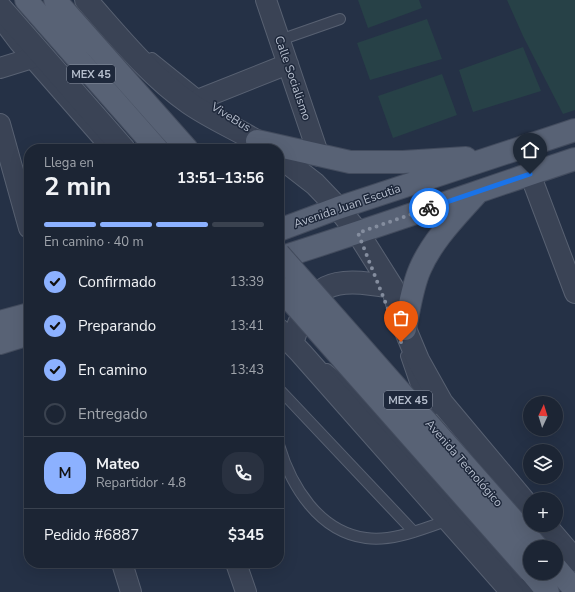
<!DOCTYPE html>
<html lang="es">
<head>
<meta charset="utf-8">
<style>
  body { margin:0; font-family:"Nunito Sans",sans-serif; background:#293140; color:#f1f3f6; height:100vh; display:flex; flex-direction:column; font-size:15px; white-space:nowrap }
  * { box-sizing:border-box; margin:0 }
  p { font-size:13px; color:#a0a5ac }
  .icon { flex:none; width:22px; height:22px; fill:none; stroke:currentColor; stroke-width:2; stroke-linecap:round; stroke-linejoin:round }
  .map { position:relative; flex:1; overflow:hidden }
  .details { position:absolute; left:24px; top:144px; width:260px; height:424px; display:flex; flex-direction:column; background:#1c2534; border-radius:16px; box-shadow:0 4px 16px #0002,0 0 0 1px #3a424f }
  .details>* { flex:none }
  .needle { width:26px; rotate:4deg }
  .tools { position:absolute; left:523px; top:396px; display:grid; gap:8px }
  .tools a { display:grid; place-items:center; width:40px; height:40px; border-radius:50%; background:#1c2534; box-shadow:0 4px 16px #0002,0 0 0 1px #3a424f; font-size:20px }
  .pin { position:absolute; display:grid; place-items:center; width:34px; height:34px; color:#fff; margin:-41px -17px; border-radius:50% 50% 50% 0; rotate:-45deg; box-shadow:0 0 4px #0007 }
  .pin .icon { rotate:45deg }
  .courier { position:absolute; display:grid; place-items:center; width:40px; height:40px; margin:-20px; border:3px solid #1a73e8; border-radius:50%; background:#fff; color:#222; box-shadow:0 1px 5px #0007 }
  .head em { font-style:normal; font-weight:700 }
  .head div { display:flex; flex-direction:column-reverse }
  .head { display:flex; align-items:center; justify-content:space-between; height:68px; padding:0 20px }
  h1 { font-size:26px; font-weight:700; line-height:30px }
  .bar { display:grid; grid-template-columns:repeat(4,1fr); gap:6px 4px; align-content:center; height:48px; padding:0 20px }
  .bar i { height:5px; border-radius:3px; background:#3a424f }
  .bar .selected { background:#8cb1ff }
  .bar p { grid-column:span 4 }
  .line { display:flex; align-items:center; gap:10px; padding:0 20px; border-top:1px solid #3a424f }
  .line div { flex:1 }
  .round { display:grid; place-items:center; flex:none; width:42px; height:42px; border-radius:16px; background:#293140 }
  ol { padding:0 20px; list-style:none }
  li { display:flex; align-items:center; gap:12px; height:44px }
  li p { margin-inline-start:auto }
  li .icon { padding:4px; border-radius:50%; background:#8cb1ff; color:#111; stroke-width:4 }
  li:last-child { color:#a0a5ac }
  li i { width:22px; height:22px; border:2px solid #3a424f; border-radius:50% }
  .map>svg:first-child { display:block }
  .green { fill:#274147 }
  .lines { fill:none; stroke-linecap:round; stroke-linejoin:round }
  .service-casing { stroke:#586172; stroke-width:12 }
  .minor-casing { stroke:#586172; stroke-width:22 }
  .tertiary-casing { stroke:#586172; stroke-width:24 }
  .primary-casing { stroke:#434c5e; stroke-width:24 }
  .service { stroke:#3a4355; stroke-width:10 }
  .minor { stroke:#3a4355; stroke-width:20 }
  .tertiary { stroke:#3a4355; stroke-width:22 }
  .primary { stroke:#586275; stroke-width:22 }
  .primary-bridge-casing { stroke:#434c5e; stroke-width:24; stroke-linecap:butt }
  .primary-bridge { stroke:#586275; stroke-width:22 }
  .done { stroke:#848d9e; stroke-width:4; stroke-dasharray:0 7.2 }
  .route { stroke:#1a73e8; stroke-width:5 }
  .labels { text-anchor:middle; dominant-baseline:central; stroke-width:3; stroke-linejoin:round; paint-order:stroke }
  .shield { fill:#1e283b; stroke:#8992a2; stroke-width:1 }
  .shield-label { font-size:11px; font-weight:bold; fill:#b7bfce }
  .street-label { font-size:12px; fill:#b7bfce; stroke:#1e283b }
</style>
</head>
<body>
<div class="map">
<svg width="575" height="592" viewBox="0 0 575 592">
  <rect width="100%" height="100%" fill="#253146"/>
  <path class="green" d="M358,0H419L422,8L368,28Z
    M507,0H575V110L563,114L523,36Z
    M427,19L442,59L370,80L357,43Z
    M523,47L541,91L473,112L459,70Z
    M442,74L457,115L393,138L378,96Z"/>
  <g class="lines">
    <defs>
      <path id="service" d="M0,25L15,45L106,149
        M280,40L340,19
        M152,58L203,99
        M406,356L416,385L435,409
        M327,369L342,381L529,592
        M279,389L414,532
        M279,445C291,486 319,532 366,538C394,542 424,528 449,520"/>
      <path id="minor" d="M266,0L319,156
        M0,68L42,55
        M190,103L288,64
        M0,124L29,228
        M530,174L575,293
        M122,563L131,592
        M236,563L246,592"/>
      <path id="tertiary" d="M86,0C118,36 149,75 189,103C215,121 244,132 269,149
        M0,7L124,149
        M279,156L315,184L338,208L358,233L392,287L405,329L418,360L442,403L530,508
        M279,330L301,353L512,592
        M292,343C312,281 330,276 392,287
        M545,525L575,560"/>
      <path id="primary" d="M26,0L157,149
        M55,0L187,149
        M257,141L350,162H403L466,158
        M279,230L338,208L575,130
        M279,258C378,227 476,192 575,159
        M0,322L29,314
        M405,329C409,310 412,287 420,269C433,239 457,216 478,192
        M0,343L29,334
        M556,568L575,590
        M532,573L548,592"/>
    </defs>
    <use href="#service" class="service-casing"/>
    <use href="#minor" class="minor-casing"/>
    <use href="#tertiary" class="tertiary-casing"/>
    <use href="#primary" class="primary-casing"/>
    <use href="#service" class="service"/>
    <use href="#minor" class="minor"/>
    <use href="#tertiary" class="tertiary"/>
    <use href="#primary" class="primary"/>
    <defs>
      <path id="primary-bridge" d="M279,254L537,547
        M279,287L530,571"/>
    </defs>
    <use href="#primary-bridge" class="primary-bridge-casing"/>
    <use href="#primary-bridge" class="primary-bridge"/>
  </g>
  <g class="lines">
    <path class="done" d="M401,342L358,233L429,208"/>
    <path class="route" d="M429,208L530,174"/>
  </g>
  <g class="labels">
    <g class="shield">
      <rect x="67" y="65" width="48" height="18" rx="3"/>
      <rect x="384" y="391" width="48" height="18" rx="3"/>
    </g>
    <g class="shield-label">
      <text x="91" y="74">MEX 45</text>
      <text x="408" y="400">MEX 45</text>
    </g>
    <g class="street-label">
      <text transform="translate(293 78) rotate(71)">Calle Socialismo</text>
      <text transform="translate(231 117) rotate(32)">ViveBus</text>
      <text transform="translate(347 206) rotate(-19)">Avenida Juan Escutia</text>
      <text transform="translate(464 463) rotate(49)">Avenida Tecnológico</text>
    </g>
  </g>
</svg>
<div class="tools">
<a><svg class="needle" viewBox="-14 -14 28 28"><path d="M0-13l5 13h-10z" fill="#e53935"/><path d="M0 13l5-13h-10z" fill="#a0a5ac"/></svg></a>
<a><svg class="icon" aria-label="layers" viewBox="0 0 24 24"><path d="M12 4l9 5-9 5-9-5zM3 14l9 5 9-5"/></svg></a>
<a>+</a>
<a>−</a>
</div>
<div class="pin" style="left:401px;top:342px;background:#ea580c"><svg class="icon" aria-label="bag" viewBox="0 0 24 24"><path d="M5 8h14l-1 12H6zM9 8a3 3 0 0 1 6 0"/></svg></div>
<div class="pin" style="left:530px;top:174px;background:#1f2937"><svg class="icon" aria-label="home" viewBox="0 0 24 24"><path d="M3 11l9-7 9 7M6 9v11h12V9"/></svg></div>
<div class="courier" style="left:429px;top:208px"><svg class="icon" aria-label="bike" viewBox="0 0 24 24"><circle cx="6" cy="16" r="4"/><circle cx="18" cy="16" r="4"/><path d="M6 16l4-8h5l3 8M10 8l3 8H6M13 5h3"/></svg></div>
<section class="details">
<div class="head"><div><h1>2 min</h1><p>Llega en</p></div><em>13:51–13:56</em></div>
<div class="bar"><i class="selected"></i><i class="selected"></i><i class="selected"></i><i></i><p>En camino · 40 m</p></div>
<ol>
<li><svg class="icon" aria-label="check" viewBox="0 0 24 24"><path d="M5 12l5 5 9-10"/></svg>Confirmado<p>13:39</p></li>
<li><svg class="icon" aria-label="check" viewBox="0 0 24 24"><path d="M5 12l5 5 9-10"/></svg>Preparando<p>13:41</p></li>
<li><svg class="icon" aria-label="check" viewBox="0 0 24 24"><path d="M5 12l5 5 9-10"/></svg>En camino<p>13:43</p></li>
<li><i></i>Entregado</li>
</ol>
<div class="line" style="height:72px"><b class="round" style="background:#8cb1ff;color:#111">M</b><div><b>Mateo</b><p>Repartidor · 4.8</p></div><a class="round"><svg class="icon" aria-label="phone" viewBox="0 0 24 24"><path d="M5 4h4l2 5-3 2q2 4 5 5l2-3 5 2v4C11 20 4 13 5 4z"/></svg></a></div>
<div class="line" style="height:52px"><div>Pedido #6887</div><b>$345</b></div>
</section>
</div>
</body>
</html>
